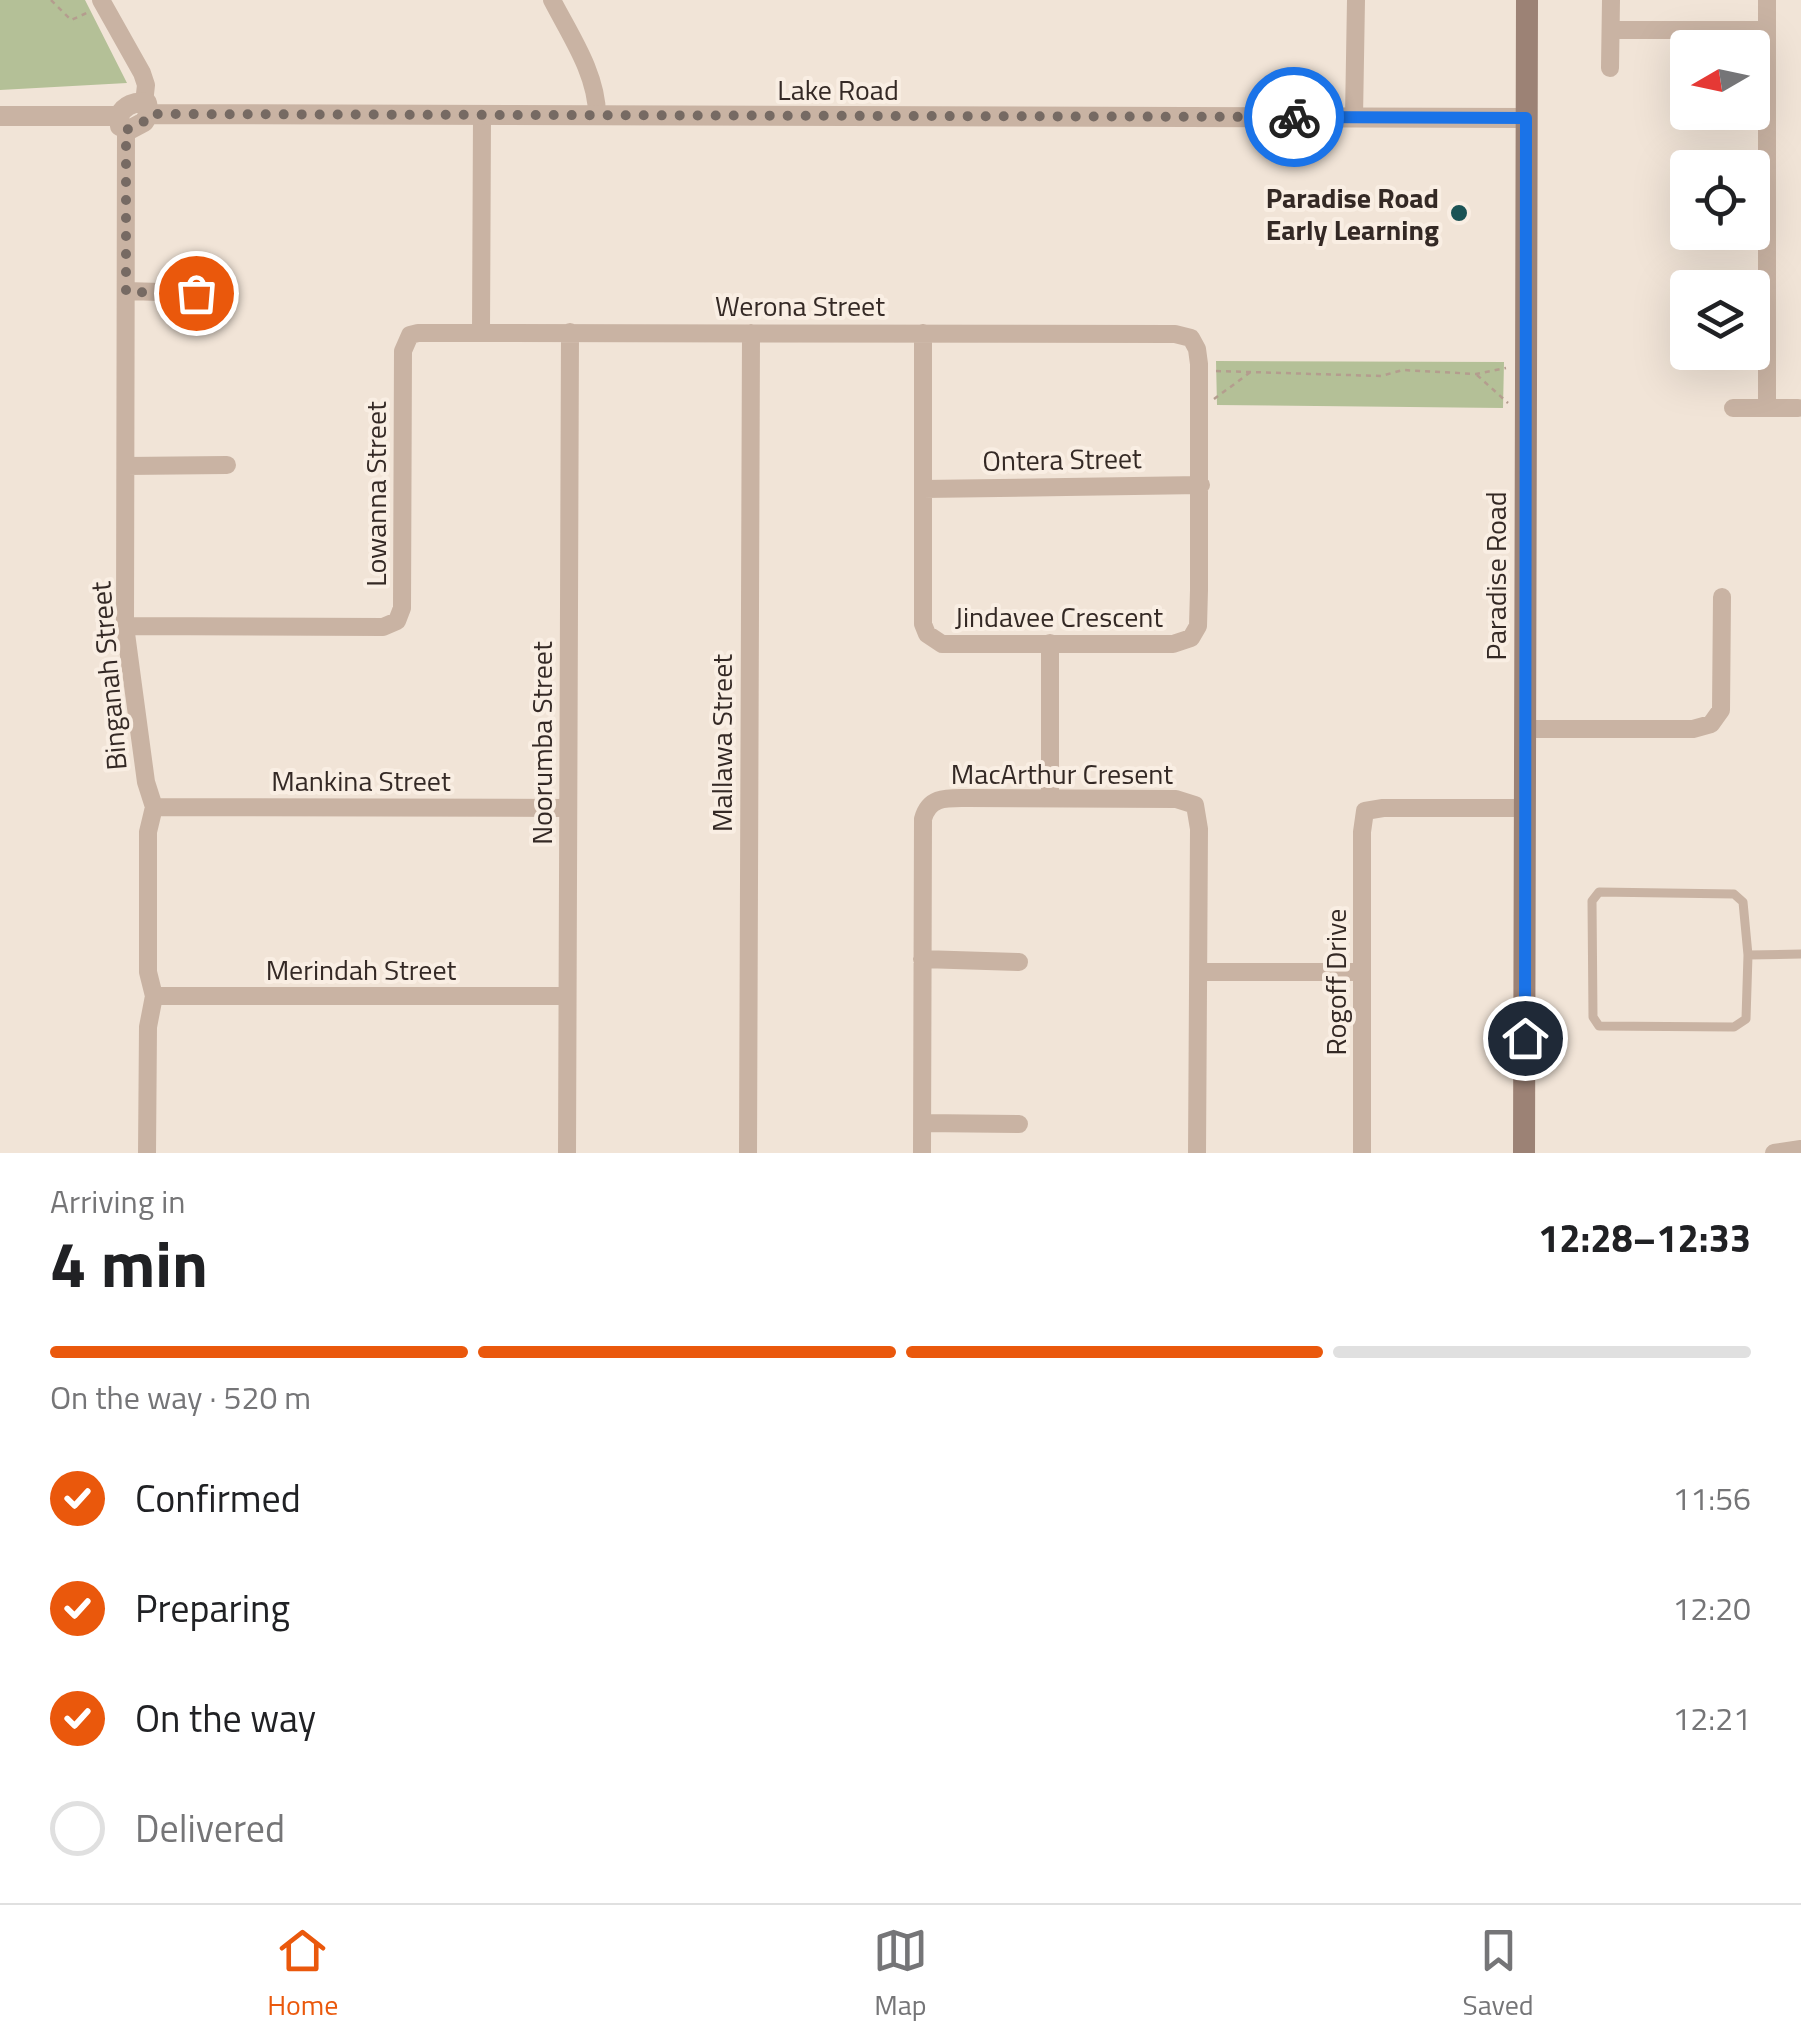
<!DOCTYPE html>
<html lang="en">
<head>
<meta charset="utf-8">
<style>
  body { margin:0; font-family:"Titillium Web",sans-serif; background:#f6f6f6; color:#202124; height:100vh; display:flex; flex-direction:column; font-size:38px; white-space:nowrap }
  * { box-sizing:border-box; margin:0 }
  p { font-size:32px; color:#757577 }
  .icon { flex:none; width:55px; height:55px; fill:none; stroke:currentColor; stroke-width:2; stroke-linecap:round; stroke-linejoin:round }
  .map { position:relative; height:1153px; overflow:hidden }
  .side { display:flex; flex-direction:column; background:#fff; flex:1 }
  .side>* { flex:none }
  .needle { width:65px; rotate:261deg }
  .controls { position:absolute; left:1670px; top:30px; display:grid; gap:20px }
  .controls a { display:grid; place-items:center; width:100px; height:100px; border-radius:10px; background:#fff; box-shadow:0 10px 40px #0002; font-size:50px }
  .pin { position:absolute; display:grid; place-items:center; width:85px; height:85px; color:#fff; margin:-42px; border:5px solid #fff; border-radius:50%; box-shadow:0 2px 10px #0007 }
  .courier { position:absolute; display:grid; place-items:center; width:100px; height:100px; margin:-50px; border:8px solid #1a73e8; border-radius:50%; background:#fff; color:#222; box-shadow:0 2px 12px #0007 }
  .overview em { font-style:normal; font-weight:700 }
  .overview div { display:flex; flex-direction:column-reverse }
  .overview { display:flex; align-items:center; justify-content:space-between; height:170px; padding:0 50px }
  h1 { font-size:65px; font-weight:700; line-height:75px }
  .bar { display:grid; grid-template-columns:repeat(4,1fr); gap:15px 10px; align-content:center; height:120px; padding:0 50px }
  .bar i { height:12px; border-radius:8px; background:#e0e0e0 }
  .bar .current { background:#ea580c }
  .bar p { grid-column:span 4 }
  ol { padding:0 50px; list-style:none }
  li { display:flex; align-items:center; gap:30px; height:110px }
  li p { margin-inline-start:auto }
  li .icon { padding:10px; border-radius:50%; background:#ea580c; color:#fff; stroke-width:4 }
  li:last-child { color:#757577 }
  li i { width:55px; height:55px; border:5px solid #e0e0e0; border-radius:50% }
  .tabs { display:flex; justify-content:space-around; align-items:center; height:140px; border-top:2px solid #e0e0e0; background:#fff; font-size:28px; color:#757577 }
  .tabs a { display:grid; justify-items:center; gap:5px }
  .tabs .current { color:#ea580c }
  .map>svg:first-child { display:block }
  .green { fill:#b4c097 }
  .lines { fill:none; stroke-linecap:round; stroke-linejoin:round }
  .path { stroke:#b49d8e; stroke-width:2.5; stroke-dasharray:5 5; stroke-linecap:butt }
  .service { stroke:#c9b3a3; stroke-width:9 }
  .minor { stroke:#c9b3a3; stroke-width:18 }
  .tertiary { stroke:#c9b3a3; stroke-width:20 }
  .secondary { stroke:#9c8275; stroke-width:22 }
  .done { stroke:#766a63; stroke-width:10; stroke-dasharray:0 18 }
  .route { stroke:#1a73e8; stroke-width:12 }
  .poi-dot { fill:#1b5355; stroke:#f9eee3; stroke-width:4 }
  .labels { text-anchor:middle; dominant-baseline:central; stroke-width:8; stroke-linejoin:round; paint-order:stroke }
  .street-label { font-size:28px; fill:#342925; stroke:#f9eee3 }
  .poi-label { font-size:28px; font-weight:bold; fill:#342925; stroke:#f9eee3; text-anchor:end }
</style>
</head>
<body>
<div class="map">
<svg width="1801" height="1153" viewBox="0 0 1801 1153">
  <rect width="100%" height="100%" fill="#f1e4d7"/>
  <path class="green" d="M0,0H85L127,83L0,90Z
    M1216,361L1504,362L1503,408L1217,405Z"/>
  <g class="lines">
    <path class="path" d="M51,0L71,20L89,12
      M1216,371L1381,376L1403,370L1476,374L1506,368
      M1477,375L1508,403
      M1214,399L1252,371"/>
    <path class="service" d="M1599,892L1734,894L1743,902L1748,955L1746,1019L1734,1027L1599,1026L1593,1017L1592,901Z
      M1748,955L1801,954"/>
    <path class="minor" d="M101,0L142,73L146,85L144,103
      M552,0C570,35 597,74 597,115
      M1611,30H1767
      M1610,68L1611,0
      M1354,117L1356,0
      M126,130L125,626L146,782L154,807L148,832V972L154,996L148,1027L147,1153
      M126,291L230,294
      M481,332L482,116
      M1733,408H1798
      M1767,408V0
      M126,466L227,465
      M923,489L1201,485
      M125,626L383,627L397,621L402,608L403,351L410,335L418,333L1175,334L1191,338L1197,349L1199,364V590L1198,626L1191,638L1173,644H942L927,634L923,624V333
      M1050,643V798
      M1525,729H1693L1711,724L1721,710L1722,597
      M154,807L568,808
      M922,959L1019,962
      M1199,972H1362
      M154,996H567
      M922,1123L1019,1124
      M567,1153L570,332
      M748,1153L751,333
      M922,1153L923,819C929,796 947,798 968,798L1176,799L1195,805L1199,829L1197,1153
      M1362,1153V832L1365,811L1383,808H1526
      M1774,1153L1801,1149"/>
    <path class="tertiary" d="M149,114L1526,118
      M0,116H119
      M119,116L120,126L129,130L144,122L149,114
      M119,116C124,105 135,101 147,103L149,114"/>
    <path class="secondary" d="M1524,1153L1527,0"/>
  </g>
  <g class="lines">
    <path class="done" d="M196,293L126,292V130L142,124L149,114L1294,117"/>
    <path class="route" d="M1294,117L1526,118L1525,1038"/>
  </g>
  <circle class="poi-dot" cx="1459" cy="213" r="10"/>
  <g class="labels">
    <g class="street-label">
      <text x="838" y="89">Lake Road</text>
      <text x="800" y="305">Werona Street</text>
      <text transform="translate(1062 459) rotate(-1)">Ontera Street</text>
      <text transform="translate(375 494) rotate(-90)">Lowanna Street</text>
      <text transform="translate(1495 576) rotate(-90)">Paradise Road</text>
      <text x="1059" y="616">Jindavee Crescent</text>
      <text transform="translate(108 676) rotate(-95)">Binganah Street</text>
      <text transform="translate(541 743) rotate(-90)">Noorumba Street</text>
      <text transform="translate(721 743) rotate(-90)">Mallawa Street</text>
      <text x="1062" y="773">MacArthur Cresent</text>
      <text x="361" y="780">Mankina Street</text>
      <text x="361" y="969">Merindah Street</text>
      <text transform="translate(1335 982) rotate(-90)">Rogoff Drive</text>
    </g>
    <g class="poi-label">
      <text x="1439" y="197">Paradise Road<tspan x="1439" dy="32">Early Learning</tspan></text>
    </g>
  </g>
</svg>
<div class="controls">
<a><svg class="needle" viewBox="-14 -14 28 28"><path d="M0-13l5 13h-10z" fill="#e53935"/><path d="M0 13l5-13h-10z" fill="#757577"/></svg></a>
<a><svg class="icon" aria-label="locate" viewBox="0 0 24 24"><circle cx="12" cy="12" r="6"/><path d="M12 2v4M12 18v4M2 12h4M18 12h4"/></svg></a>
<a><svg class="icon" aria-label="layers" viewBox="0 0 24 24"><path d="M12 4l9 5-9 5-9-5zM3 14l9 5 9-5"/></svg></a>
</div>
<div class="pin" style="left:196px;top:293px;background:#ea580c"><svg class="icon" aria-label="bag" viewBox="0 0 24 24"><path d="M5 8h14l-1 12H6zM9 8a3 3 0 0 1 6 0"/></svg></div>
<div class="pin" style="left:1525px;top:1038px;background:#1f2937"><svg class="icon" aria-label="home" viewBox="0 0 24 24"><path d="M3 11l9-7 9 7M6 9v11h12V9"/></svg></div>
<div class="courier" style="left:1294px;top:117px"><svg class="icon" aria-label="bike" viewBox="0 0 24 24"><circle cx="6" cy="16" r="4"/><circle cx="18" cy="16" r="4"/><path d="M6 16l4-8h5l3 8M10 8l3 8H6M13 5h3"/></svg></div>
</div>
<section class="side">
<div class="overview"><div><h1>4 min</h1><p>Arriving in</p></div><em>12:28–12:33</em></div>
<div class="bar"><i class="current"></i><i class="current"></i><i class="current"></i><i></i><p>On the way · 520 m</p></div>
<ol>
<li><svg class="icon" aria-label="check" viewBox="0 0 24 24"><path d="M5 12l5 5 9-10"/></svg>Confirmed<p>11:56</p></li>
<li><svg class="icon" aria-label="check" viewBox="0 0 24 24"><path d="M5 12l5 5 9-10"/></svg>Preparing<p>12:20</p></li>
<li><svg class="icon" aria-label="check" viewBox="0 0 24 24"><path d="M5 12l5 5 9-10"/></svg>On the way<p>12:21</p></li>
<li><i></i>Delivered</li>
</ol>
</section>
<nav class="tabs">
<a class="current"><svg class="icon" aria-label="home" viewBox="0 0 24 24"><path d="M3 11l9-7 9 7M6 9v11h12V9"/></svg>Home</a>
<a><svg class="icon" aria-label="map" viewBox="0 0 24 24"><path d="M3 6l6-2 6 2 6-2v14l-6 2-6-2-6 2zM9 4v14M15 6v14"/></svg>Map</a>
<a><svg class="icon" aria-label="saved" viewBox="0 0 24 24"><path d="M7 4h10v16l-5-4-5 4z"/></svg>Saved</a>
</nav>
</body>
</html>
